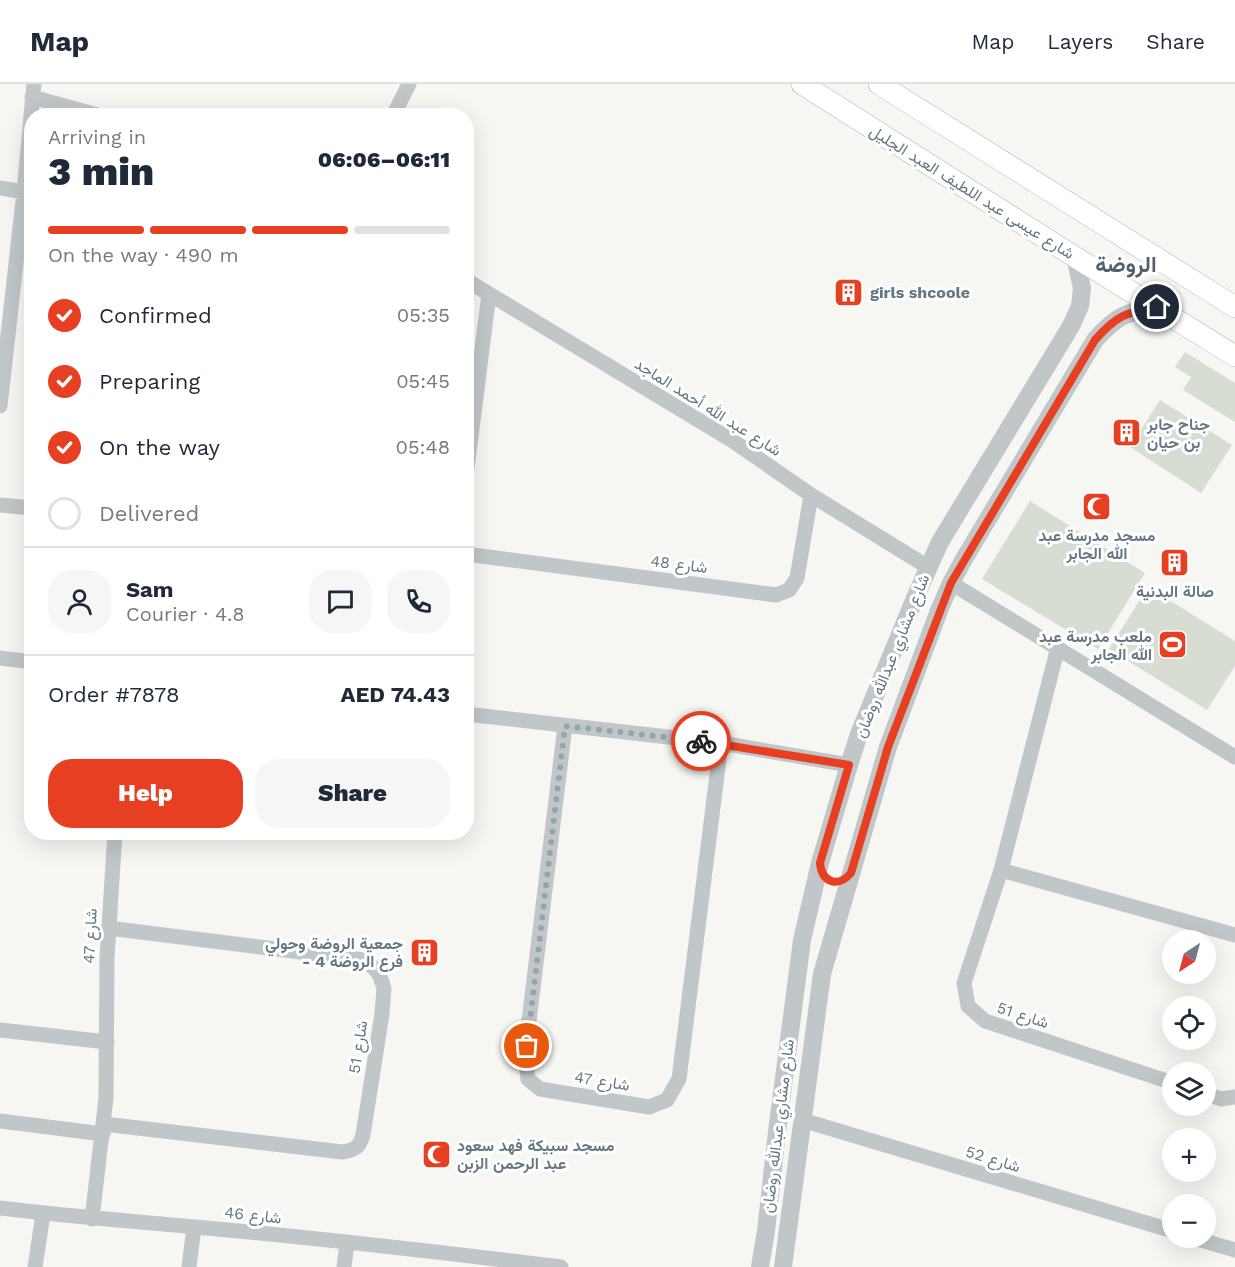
<!DOCTYPE html>
<html lang="en">
<head>
<meta charset="utf-8">
<style>
  body { margin:0; font-family:"Work Sans",Vazirmatn,sans-serif; background:#f6f6f7; color:#1f2937; height:100vh; display:flex; flex-direction:column; font-size:22px; white-space:nowrap }
  * { box-sizing:border-box; margin:0 }
  p { font-size:20px; color:#747a83 }
  .icon { flex:none; width:33px; height:33px; fill:none; stroke:currentColor; stroke-width:2; stroke-linecap:round; stroke-linejoin:round }
  .map { position:relative; flex:1; overflow:hidden }
  .side { position:absolute; left:24px; top:24px; width:450px; height:732px; display:flex; flex-direction:column; background:#fff; border-radius:24px; box-shadow:0 6px 24px #0002 }
  .side>* { flex:none }
  .needle { width:39px; rotate:216deg }
  .buttons { position:absolute; left:1162px; top:846px; display:grid; gap:12px }
  .buttons a { display:grid; place-items:center; width:54px; height:54px; border-radius:50%; background:#fff; box-shadow:0 6px 24px #0002; font-size:30px }
  .pin { position:absolute; display:grid; place-items:center; width:51px; height:51px; color:#fff; margin:-26px; border:3px solid #fff; border-radius:50%; box-shadow:0 2px 6px #0007 }
  .courier { position:absolute; display:grid; place-items:center; width:60px; height:60px; margin:-30px; border:4px solid #e73f21; border-radius:50%; background:#fff; color:#222; box-shadow:0 2px 8px #0007 }
  .head em { font-style:normal; font-weight:800 }
  .head div { display:flex; flex-direction:column-reverse }
  .head { display:flex; align-items:center; justify-content:space-between; height:102px; padding:0 24px }
  h1 { font-size:39px; font-weight:800; line-height:45px }
  .bar { display:grid; grid-template-columns:repeat(4,1fr); gap:9px 6px; align-content:center; height:72px; padding:0 24px }
  .bar i { height:8px; border-radius:4px; background:#e0e1e3 }
  .bar .selected { background:#e73f21 }
  .bar p { grid-column:span 4 }
  .line { display:flex; align-items:center; gap:15px; padding:0 24px; border-top:2px solid #e0e1e3 }
  .line div { flex:1 }
  .round { display:grid; place-items:center; flex:none; width:63px; height:63px; border-radius:24px; background:#f6f6f7 }
  ol { padding:0 24px; list-style:none }
  li { display:flex; align-items:center; gap:18px; height:66px }
  li p { margin-inline-start:auto }
  li .icon { padding:6px; border-radius:50%; background:#e73f21; color:#fff; stroke-width:4 }
  li:last-child { color:#747a83 }
  li i { width:33px; height:33px; border:3px solid #e0e1e3; border-radius:50% }
  .primary-button { display:flex; gap:12px; margin-top:auto; padding:12px 24px }
  .primary-button a { flex:1; height:69px; border-radius:24px; background:#e73f21; color:#fff; font-size:24px; font-weight:800; line-height:69px; text-align:center }
  .primary-button a+a { background:#f6f6f7; color:#1f2937 }
  header { display:flex; align-items:center; gap:36px; box-sizing:border-box; height:84px; padding:0 30px; background:#fff; border-bottom:2px solid #e0e1e3 }
  header strong { font-size:28px }
  nav { display:flex; gap:33px; margin-inline-start:auto; font-size:21px }
  .map>svg:first-child { display:block }
  .green { fill:#d7ddd3 }
  .lines { fill:none; stroke-linecap:round; stroke-linejoin:round }
  .secondary-casing { stroke:#b3b9bd; stroke-width:22 }
  .minor { stroke:#c1c6c8; stroke-width:15 }
  .tertiary { stroke:#c1c6c8; stroke-width:18 }
  .secondary { stroke:#fff; stroke-width:21 }
  .done { stroke:#97a4aa; stroke-width:6; stroke-dasharray:0 10.8 }
  .route { stroke:#e73f21; stroke-width:8 }
  .labels { text-anchor:middle; dominant-baseline:central; stroke-width:6; stroke-linejoin:round; paint-order:stroke }
  .street-label { font-size:16px; fill:#647884; stroke:#fff }
  .poi-label { font-size:16px; font-weight:bold; fill:#647884; stroke:#fff; text-anchor:start }
  .district-label { font-size:22px; font-weight:bold; fill:#526169; stroke:#fff }
</style>
</head>
<body>
<header>
<strong>Map</strong>
<nav><a>Map</a><a>Layers</a><a>Share</a></nav>
</header>
<div class="map">
<svg width="1235" height="1183" viewBox="0 0 1235 1183">
  <rect width="100%" height="100%" fill="#f6f6f2"/>
  <path class="green" d="M1185,268L1235,299V338L1183,306L1191,293L1175,283Z
    M1160,316L1232,361L1201,409L1130,363Z
    M1030,417L1145,489L1098,565L982,495Z
    M1148,503L1235,557V582L1207,626L1109,565Z"/>
  <g class="lines">
    <defs>
      <path id="secondary" d="M802,0L1075,173L1235,272
        M879,0L1235,223"/>
    </defs>
    <use href="#secondary" class="secondary-casing"/>
    <path class="minor" d="M32,13L101,32
      M393,32L409,0
      M0,104L24,108
      M466,196L733,357L811,411L928,483
      M0,322L24,108L34,0
      M466,392L489,210
      M0,421L32,424
      M466,470L776,511L789,506L797,494L811,411
      M951,499L1235,673
      M1058,563L1001,786L964,899L968,922L985,937L1173,999
      M0,574L32,578
      M466,630L721,659L849,681
      M565,642L528,945L526,979L528,995L540,1005L649,1023L667,1016L679,995L721,659
      M1001,786L1235,851
      M0,946L107,958
      M1206,1010L1221,1015L1235,1013
      M802,1036L1173,1147
      M0,1037L103,1050
      M104,1040L342,1068C355,1066 359,1064 363,1051L382,930L384,904L379,890L371,881L364,876L108,844
      M0,1124C65,1132 130,1137 195,1143C317,1154 439,1168 561,1183
      M92,1135L106,1014L107,874L115,748
      M1194,1154L1235,1166
      M35,1183L43,1130
      M189,1183L194,1143
      M344,1183L347,1159"/>
    <path class="tertiary" d="M760,1183L766,1147L777,1048L802,856L820,779L849,681L859,650L915,514L940,458L1071,242L1080,222L1082,204L1075,173
      M783,1183L822,890L888,663L940,524L951,499L964,475L1095,256C1116,232 1126,228 1157,223"/>
    <use href="#secondary" class="secondary"/>
  </g>
  <g class="lines">
    <path class="done" d="M527,962L565,642L701,657"/>
    <path class="route" d="M701,657L849,681L820,779C822,799 838,804 851,789L888,663L951,499L1095,256C1116,232 1126,228 1157,223"/>
  </g>
  <defs>
    <symbol id="building-square" viewBox="-11 -11 22 22"><rect x="-9" y="-9" width="18" height="18" rx="4" fill="#e73f21" stroke="#fff"/><path d="M-4-6H4V6H1V3H-1V6H-4ZM-2.5-4.3h1.7v1.8h-1.7ZM.8-4.3h1.7v1.8H.8ZM-2.5-1h1.7V.8h-1.7ZM.8-1h1.7V.8H.8Z" fill="#fff"/></symbol>
    <symbol id="mosque-square" viewBox="-11 -11 22 22"><rect x="-9" y="-9" width="18" height="18" rx="4" fill="#e73f21" stroke="#fff"/><path d="M3.5-4.9A6 6 0 1 0 3.5 4.9A5 5 0 1 1 3.5-4.9Z" fill="#fff"/></symbol>
    <symbol id="stadium-square" viewBox="-11 -11 22 22"><rect x="-9" y="-9" width="18" height="18" rx="4" fill="#e73f21" stroke="#fff"/><path d="M0-5a6.5 5 0 1 0 0 10a6.5 5 0 1 0 0-10ZM-3.5-1.8h7v3.6h-7Z" fill="#fff"/></symbol>
  </defs>
  <g fill-rule="evenodd">
    <use href="#building-square" x="832" y="192" width="33" height="33"/>
    <use href="#building-square" x="1110" y="332" width="33" height="33"/>
    <use href="#mosque-square" x="1080" y="406" width="33" height="33"/>
    <use href="#building-square" x="1158" y="462" width="33" height="33"/>
    <use href="#stadium-square" x="1156" y="544" width="33" height="33"/>
    <use href="#building-square" x="408" y="852" width="33" height="33"/>
    <use href="#mosque-square" x="420" y="1054" width="33" height="33"/>
  </g>
  <g class="labels">
    <g class="street-label">
      <text transform="translate(972 108) rotate(32)">شارع عيسى عبد اللطيف العبد الجليل</text>
      <text transform="translate(708 323) rotate(32)">شارع عبد الله أحمد الماجد</text>
      <text transform="translate(679 480) rotate(7)">شارع 48</text>
      <text transform="translate(892 572) rotate(-68)">شارع مشاري عبدالله روضان</text>
      <text transform="translate(90 852) rotate(-87)">شارع 47</text>
      <text transform="translate(1023 931) rotate(18)">شارع 51</text>
      <text transform="translate(358 963) rotate(-81)">شارع 51</text>
      <text transform="translate(602 997) rotate(9)">شارع 47</text>
      <text transform="translate(778 1042) rotate(-83)">شارع مشاري عبدالله روضان</text>
      <text transform="translate(993 1075) rotate(17)">شارع 52</text>
      <text transform="translate(253 1131) rotate(6)">شارع 46</text>
    </g>
    <g class="poi-label">
      <text x="870" y="208">girls shcoole</text>
      <text x="1147" y="340">جناح جابر<tspan x="1147" dy="18">بن حيان</tspan></text>
      <text x="1097" y="451" text-anchor="middle">مسجد مدرسة عبد<tspan x="1097" dy="18">الله الجابر</tspan></text>
      <text x="1175" y="507" text-anchor="middle">صالة البدنية</text>
      <text x="1152" y="552" text-anchor="end">ملعب مدرسة عبد<tspan x="1152" dy="18">الله الجابر</tspan></text>
      <text x="403" y="859" text-anchor="end">جمعية الروضة وحولي<tspan x="403" dy="18">- فرع الروضة 4</tspan></text>
      <text x="457" y="1061">مسجد سبيكة فهد سعود<tspan x="457" dy="18">عبد الرحمن الزبن</tspan></text>
    </g>
    <g class="district-label">
      <text x="1126" y="180">الروضة</text>
    </g>
  </g>
</svg>
<div class="buttons">
<a><svg class="needle" viewBox="-14 -14 28 28"><path d="M0-13l5 13h-10z" fill="#e53935"/><path d="M0 13l5-13h-10z" fill="#747a83"/></svg></a>
<a><svg class="icon" aria-label="locate" viewBox="0 0 24 24"><circle cx="12" cy="12" r="6"/><path d="M12 2v4M12 18v4M2 12h4M18 12h4"/></svg></a>
<a><svg class="icon" aria-label="layers" viewBox="0 0 24 24"><path d="M12 4l9 5-9 5-9-5zM3 14l9 5 9-5"/></svg></a>
<a>+</a>
<a>−</a>
</div>
<div class="pin" style="left:527px;top:962px;background:#ea580c"><svg class="icon" aria-label="bag" viewBox="0 0 24 24"><path d="M5 8h14l-1 12H6zM9 8a3 3 0 0 1 6 0"/></svg></div>
<div class="pin" style="left:1157px;top:223px;background:#1f2937"><svg class="icon" aria-label="home" viewBox="0 0 24 24"><path d="M3 11l9-7 9 7M6 9v11h12V9"/></svg></div>
<div class="courier" style="left:701px;top:657px"><svg class="icon" aria-label="bike" viewBox="0 0 24 24"><circle cx="6" cy="16" r="4"/><circle cx="18" cy="16" r="4"/><path d="M6 16l4-8h5l3 8M10 8l3 8H6M13 5h3"/></svg></div>
<section class="side">
<div class="head"><div><h1>3 min</h1><p>Arriving in</p></div><em>06:06–06:11</em></div>
<div class="bar"><i class="selected"></i><i class="selected"></i><i class="selected"></i><i></i><p>On the way · 490 m</p></div>
<ol>
<li><svg class="icon" aria-label="check" viewBox="0 0 24 24"><path d="M5 12l5 5 9-10"/></svg>Confirmed<p>05:35</p></li>
<li><svg class="icon" aria-label="check" viewBox="0 0 24 24"><path d="M5 12l5 5 9-10"/></svg>Preparing<p>05:45</p></li>
<li><svg class="icon" aria-label="check" viewBox="0 0 24 24"><path d="M5 12l5 5 9-10"/></svg>On the way<p>05:48</p></li>
<li><i></i>Delivered</li>
</ol>
<div class="line" style="height:108px"><a class="round"><svg class="icon" aria-label="person" viewBox="0 0 24 24"><circle cx="12" cy="8" r="4"/><path d="M4 21q1-7 8-7t8 7"/></svg></a><div><b>Sam</b><p>Courier · 4.8</p></div><a class="round"><svg class="icon" aria-label="chat" viewBox="0 0 24 24"><path d="M4 5h16v11H9l-5 4z"/></svg></a><a class="round"><svg class="icon" aria-label="phone" viewBox="0 0 24 24"><path d="M5 4h4l2 5-3 2q2 4 5 5l2-3 5 2v4C11 20 4 13 5 4z"/></svg></a></div>
<div class="line" style="height:78px"><div>Order #7878</div><b>AED 74.43</b></div>
<div class="primary-button"><a>Help</a><a>Share</a></div>
</section>
</div>
</body>
</html>
